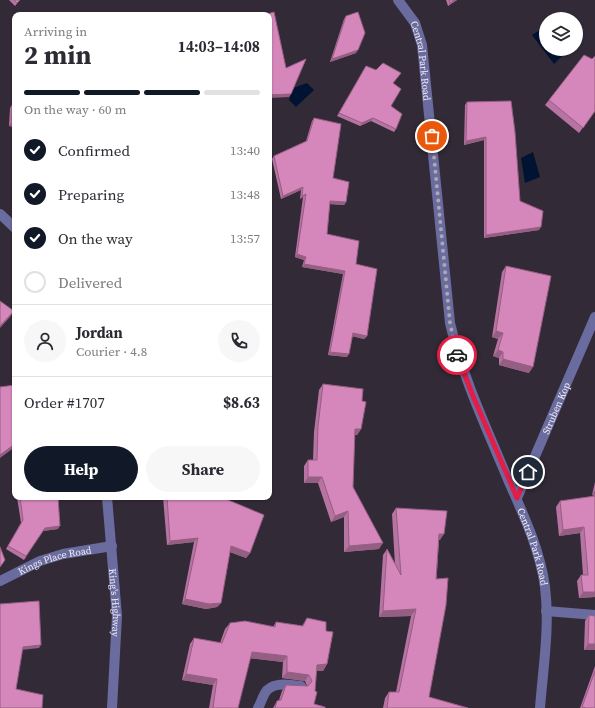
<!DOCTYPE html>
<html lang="en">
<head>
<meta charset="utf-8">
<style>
  body { margin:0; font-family:"Source Serif 4",serif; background:#f7f7f7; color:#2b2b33; height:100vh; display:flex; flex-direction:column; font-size:15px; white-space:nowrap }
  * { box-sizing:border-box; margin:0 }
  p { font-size:13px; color:#7c7c81 }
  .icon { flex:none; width:22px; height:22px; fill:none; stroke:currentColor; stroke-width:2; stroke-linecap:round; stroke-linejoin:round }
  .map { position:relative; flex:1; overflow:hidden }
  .drawer { position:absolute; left:12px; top:12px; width:260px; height:488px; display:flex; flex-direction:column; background:#fff; border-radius:8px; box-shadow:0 1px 3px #0004 }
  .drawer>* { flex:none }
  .tools { position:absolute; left:539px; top:12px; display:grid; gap:8px }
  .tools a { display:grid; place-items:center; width:44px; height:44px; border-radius:50%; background:#fff; box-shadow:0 1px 3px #0004; font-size:20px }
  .pin { position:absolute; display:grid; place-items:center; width:34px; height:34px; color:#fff; margin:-17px; border:2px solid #fff; border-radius:50%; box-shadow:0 1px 4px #0007 }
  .courier { position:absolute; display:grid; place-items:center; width:40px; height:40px; margin:-20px; border:3px solid #e11d48; border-radius:50%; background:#fff; color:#222; box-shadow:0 1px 5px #0007 }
  .headline em { font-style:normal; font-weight:700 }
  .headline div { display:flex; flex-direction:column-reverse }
  .headline { display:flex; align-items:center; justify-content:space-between; height:68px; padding:0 12px }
  h1 { font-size:26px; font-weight:700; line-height:30px }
  .bar { display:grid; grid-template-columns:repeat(4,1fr); gap:6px 4px; align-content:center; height:48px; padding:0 12px }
  .bar i { height:5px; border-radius:3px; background:#e1e1e2 }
  .bar .active { background:#111827 }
  .bar p { grid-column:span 4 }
  .line { display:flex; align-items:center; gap:10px; padding:0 12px; border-top:1px solid #e1e1e2 }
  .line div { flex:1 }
  .round { display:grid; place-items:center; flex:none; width:42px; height:42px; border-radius:21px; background:#f7f7f7 }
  ol { padding:0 12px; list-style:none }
  li { display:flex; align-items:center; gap:12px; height:44px }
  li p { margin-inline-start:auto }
  li .icon { padding:4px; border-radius:50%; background:#111827; color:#fff; stroke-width:4 }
  li:last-child { color:#7c7c81 }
  li i { width:22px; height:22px; border:2px solid #e1e1e2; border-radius:50% }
  .action { display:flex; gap:8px; margin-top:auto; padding:8px 12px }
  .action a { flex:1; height:46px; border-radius:24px; background:#111827; color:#fff; font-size:16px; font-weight:700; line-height:46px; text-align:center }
  .action a+a { background:#f7f7f7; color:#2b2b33 }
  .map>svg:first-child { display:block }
  .water { fill:#001332 }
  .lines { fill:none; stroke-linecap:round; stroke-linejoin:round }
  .minor { stroke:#6a6c9f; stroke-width:10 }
  .wall { fill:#b773a1 }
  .shaded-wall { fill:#955e83 }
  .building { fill:#d586bb; stroke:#955e83 }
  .done { stroke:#aea8b2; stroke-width:4; stroke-dasharray:0 7.2 }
  .route { stroke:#e11d48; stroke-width:5 }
  .labels { text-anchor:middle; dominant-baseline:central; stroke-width:4; stroke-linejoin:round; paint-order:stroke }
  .street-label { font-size:10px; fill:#f1ecf4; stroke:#18151a }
</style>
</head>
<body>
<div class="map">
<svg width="595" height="708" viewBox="0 0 595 708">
  <rect width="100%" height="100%" fill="#322b37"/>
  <path class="water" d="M546,26V49H565L567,51L554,64L532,35Z
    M307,83L314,90L296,107L289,100L293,88Z
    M533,152L540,177L525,183L521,158Z"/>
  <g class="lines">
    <g class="minor">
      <path id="s1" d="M398,0L415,23L422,45L450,323C463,379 487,429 509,482C524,516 540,550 545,587C550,627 543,668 540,708"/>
      <path d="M0,214L15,228"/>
      <path id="s2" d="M107,497L117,616L112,708"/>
      <path id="s3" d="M517,498L595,317"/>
      <path id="s4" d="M0,581L40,561L63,554L112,546"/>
      <path d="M546,611L595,615"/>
      <path d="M258,708C261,703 262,698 265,693C272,681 289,685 301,686"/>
    </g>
  </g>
  <path class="wall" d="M9,0H20L15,6Z
    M446,0H457L448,6Z
    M346,16L356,53L330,62L344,19Z
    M366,66L376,70L401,73L393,83L391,106L396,129L394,132L371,121L360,126L337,116Z
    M15,99V127L9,126L10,108L12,105L15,104Z
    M549,100L595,111L579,133L545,105Z
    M467,102L520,201L539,230L484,238V140L464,145L465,105Z
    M314,118L333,178L346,202L344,205L330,204L327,234L356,264L367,336L364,339L352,336L347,357L328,355L343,274L302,267L304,260L295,257L303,197L300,199L301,190L281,199L272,159L274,156L306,141L312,121Z
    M506,266L529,373L499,365V358L493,356L498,339L492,337L502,272Z
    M323,384L362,401L361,429L357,435H354L353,487L379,549L344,552V517L331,522L318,483H304V466L308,460H313L314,432L319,390Z
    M15,466V477L14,467Z
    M595,482V496L592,495Z
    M595,496V597L579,598L577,581L581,575H583L580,533L559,536L556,507L560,501Z
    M17,497H58V529L43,531L24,560L6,549L21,523Z
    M163,497H178V498L250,553L246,558L230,552L221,603L217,607L206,609L182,604L194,542L167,545Z
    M396,508L440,540H439L429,697L468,708H383L385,698L389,692H396L411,616L379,617L383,555L387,549L395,565L392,514Z
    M589,615L595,616V650H584L585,621Z
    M307,618L327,664L323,671H316L314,704L325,708H273L277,701L279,700L282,691L286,685L307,686L305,681L282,678L283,662L250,658L238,708H209L213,685L182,680L190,644L194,638L220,643L225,629L230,623L273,627L276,622L302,626Z
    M595,666V708H580Z"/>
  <path class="shaded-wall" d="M455,0H457L448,6L450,3Z
    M358,50L356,53L330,62L332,59Z
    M291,94L289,97L269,98V95Z
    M373,118L371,121L360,126L362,123Z
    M12,122L15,124V127L9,126Z
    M486,137L484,140L464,145L466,141Z
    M303,187L301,190L281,199L283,196Z
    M306,194L303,197L300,199L302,196Z
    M330,201L346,202L344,205L328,204Z
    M541,227L539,230L484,238L486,235Z
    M297,254L306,257L304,260L295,257Z
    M304,264L345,271L343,274L302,267Z
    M14,311L10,317L0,328V326Z
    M496,331L503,333L498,339L492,337Z
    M353,333L367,336L364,339L351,336Z
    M498,350L503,352L499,358L493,356Z
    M330,352L349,354L347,357L328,355Z
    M503,359L533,367L529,373L499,365Z
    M355,429H361L357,435H350Z
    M15,444V447L0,458V455Z
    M308,477H322L318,483H304Z
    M595,490V496L592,495Z
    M348,511L344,517L331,522L335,516Z
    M60,526L58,529L43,531L45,528Z
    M584,527L580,533L559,536L563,530Z
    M439,534H444L440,540H435Z
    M198,538L194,542L167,545L170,541Z
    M383,543L379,549L344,552L349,546Z
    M231,546L250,553L246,558L227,551Z
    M583,592H595V597L579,598Z
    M185,599L221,603L217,607L206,609L182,604Z
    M416,609L411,616L379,617L383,611Z
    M588,644H595V650H584Z
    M41,645L39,648L21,650L23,647Z
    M252,652L287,656L283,662L248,658Z
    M327,664L323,671H313L317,665Z
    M287,672L309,675L305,681L282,678Z
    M186,674L217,679L213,685L182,680Z"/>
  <path class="building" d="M14,0H20L17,3Z
    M449,0H455L450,3Z
    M274,12L286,68L306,59L291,94L269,95V15H264Z
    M358,12L365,33L358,50L332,59L346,16Z
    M584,55L592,59L595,56V111L583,128L549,100Z
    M383,63L401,73L393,83L401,89L391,106L402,114L396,129L373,118L362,123L339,113L366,66L376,70Z
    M511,101L515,132L520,201L543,211L541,227L486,235V137L466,141L467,102Z
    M15,104V124L12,122V105Z
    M314,118L341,124L333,178L349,182L346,202L330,201L327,234L359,241L356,264L377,269L367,336L353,333L349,354L330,352L345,271L304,264L306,257L297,254L306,194L302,196L303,187L283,196L274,156L307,141Z
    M506,266L551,276L533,367L503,359V352L498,350L503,333L496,331Z
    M0,301L14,311L0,326Z
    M323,384L363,389L362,401L366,402L361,429H355L353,487L383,543L349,546L348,511L335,516L322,477H308V460H317L318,426Z
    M15,385V444L0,455V387Z
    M595,496V592H583L581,575H588L584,527L563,530L560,501Z
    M20,497H58L60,526L45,528L26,556L8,546L23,520Z
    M167,497H178V498L188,497H221L264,515L250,553L231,546L221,603L209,604L185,599L198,538L170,541Z
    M396,508L447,511L444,534H439L436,579L448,578L446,605L429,697L468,708H387L389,692H399L416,609L383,611L387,549L401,575Z
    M0,547L5,560L0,567Z
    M39,601L41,645L23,647L16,689L43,695L42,708H0V604Z
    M589,615L595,616V644H588Z
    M307,618L326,622V631L333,632L327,664L317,665L315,691L317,692L314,704L325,707V708H275L277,701L281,700L286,685L308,686L312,681L309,675L287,672V656L252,652L238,708H213L217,679L186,674L194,638L222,643L230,623L245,621L275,627L276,622L303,626Z
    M595,671V708H586L582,707Z"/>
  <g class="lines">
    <path class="done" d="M432,136L450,323L457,355"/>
    <path class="route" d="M457,355L473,396L517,498L528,472"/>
  </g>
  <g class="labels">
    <g class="street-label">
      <text stroke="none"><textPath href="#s1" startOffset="67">Central Park Road</textPath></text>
      <text stroke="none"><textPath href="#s3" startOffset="98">Struben Kop</textPath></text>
      <text stroke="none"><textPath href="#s1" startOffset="570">Central Park Road</textPath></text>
      <text stroke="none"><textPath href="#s4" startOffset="59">Kings Place Road</textPath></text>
      <text stroke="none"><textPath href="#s2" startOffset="106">King's Highway</textPath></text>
    </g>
  </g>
</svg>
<div class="tools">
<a><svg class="icon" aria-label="layers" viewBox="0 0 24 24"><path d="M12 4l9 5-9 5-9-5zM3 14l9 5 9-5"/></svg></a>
</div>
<div class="pin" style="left:432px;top:136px;background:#ea580c"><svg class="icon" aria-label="bag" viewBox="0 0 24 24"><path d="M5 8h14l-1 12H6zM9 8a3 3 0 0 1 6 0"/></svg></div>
<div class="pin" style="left:528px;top:472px;background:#1f2937"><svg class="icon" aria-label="home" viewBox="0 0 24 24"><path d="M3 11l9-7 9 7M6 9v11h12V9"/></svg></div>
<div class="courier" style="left:457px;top:355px"><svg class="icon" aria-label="car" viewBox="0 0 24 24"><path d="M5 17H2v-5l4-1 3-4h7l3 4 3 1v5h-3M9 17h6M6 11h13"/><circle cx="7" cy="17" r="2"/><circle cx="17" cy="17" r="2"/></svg></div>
<section class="drawer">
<div class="headline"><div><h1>2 min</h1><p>Arriving in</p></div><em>14:03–14:08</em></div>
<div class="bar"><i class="active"></i><i class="active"></i><i class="active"></i><i></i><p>On the way · 60 m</p></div>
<ol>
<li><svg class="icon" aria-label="check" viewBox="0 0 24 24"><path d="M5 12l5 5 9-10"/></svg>Confirmed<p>13:40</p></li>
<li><svg class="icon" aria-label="check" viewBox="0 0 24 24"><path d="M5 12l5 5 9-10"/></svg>Preparing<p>13:48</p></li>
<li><svg class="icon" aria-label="check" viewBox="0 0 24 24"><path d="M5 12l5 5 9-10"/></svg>On the way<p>13:57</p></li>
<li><i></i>Delivered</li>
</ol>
<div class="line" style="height:72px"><a class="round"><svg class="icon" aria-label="person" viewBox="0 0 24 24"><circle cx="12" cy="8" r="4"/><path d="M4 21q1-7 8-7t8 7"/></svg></a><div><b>Jordan</b><p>Courier · 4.8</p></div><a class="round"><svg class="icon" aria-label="phone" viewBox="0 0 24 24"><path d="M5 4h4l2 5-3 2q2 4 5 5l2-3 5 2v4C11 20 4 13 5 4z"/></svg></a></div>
<div class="line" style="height:52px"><div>Order #1707</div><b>$8.63</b></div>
<div class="action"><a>Help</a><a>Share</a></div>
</section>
</div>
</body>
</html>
